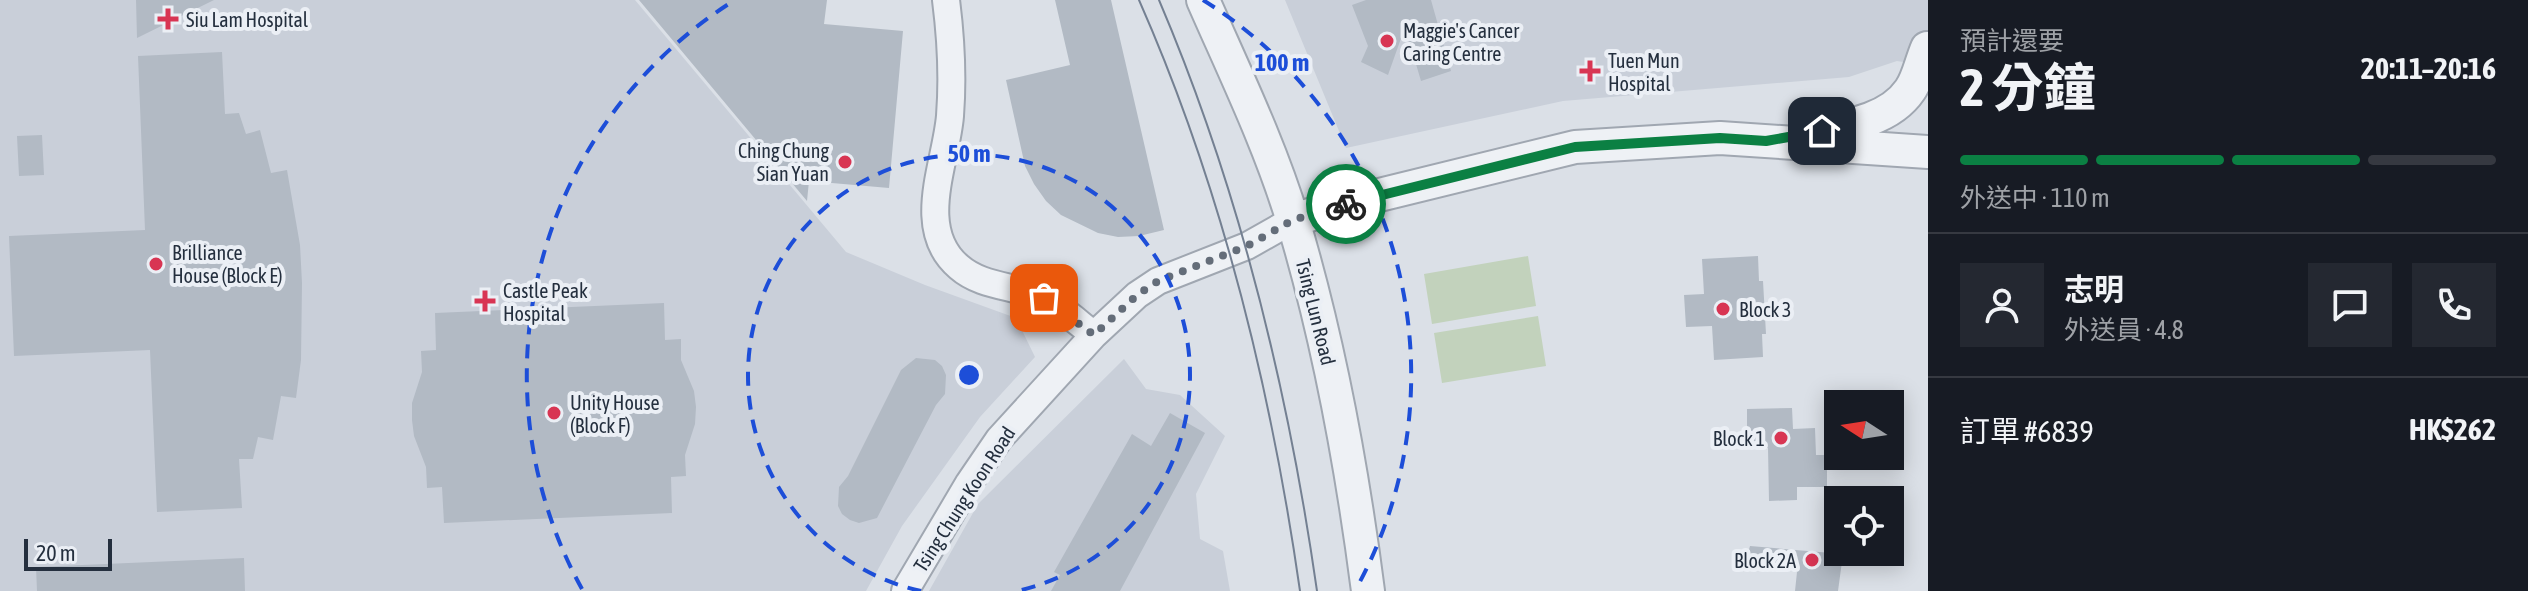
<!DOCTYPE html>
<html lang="zh-TW">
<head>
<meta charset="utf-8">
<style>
  body { margin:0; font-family:"Asap Condensed","Noto Sans TC",sans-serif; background:#242831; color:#f1f3f6; height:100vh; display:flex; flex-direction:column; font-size:30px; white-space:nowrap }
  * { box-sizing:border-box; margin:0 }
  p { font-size:26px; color:#9ea1a6 }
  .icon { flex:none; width:44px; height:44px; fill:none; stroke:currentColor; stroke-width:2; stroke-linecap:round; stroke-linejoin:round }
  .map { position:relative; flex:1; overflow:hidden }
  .side { display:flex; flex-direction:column; background:#171b24; width:600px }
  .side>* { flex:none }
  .needle { width:52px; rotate:282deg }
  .tools { position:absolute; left:1824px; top:390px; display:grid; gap:16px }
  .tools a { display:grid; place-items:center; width:80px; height:80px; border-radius:0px; background:#171b24; box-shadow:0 4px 20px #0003; font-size:40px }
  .scale { position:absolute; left:24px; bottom:20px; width:88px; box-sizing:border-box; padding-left:8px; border:4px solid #242f3e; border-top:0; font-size:22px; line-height:28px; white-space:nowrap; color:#242f3e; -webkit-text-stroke:6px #ebeff5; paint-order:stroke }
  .pin { position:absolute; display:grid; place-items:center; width:68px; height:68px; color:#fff; margin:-34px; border-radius:16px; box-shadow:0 4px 12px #0006 }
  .courier { position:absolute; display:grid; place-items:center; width:80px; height:80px; margin:-40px; border:6px solid #0b8043; border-radius:50%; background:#fff; color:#222; box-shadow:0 2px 10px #0007 }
  .overview em { font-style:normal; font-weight:700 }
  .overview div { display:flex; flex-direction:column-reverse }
  .overview { display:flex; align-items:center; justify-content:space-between; height:136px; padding:0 32px }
  h1 { font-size:52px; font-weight:700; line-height:60px }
  .bar { display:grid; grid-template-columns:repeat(4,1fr); gap:12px 8px; align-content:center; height:96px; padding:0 32px }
  .bar i { height:10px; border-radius:6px; background:#363941 }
  .bar .current { background:#0b8043 }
  .bar p { grid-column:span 4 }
  .line { display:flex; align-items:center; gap:20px; padding:0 32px; border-top:2px solid #363941 }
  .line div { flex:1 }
  .round { display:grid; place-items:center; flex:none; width:84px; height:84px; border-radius:0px; background:#242831 }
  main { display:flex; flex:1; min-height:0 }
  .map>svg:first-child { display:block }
  .built { fill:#c9cfd9 }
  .green { fill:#c2d2bc }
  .building { fill:#b2bac4 }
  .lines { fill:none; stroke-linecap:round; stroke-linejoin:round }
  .minor-casing { stroke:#a0a7b1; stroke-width:30 }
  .tertiary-casing { stroke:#a0a7b1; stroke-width:36 }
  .minor { stroke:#eef1f5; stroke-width:26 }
  .tertiary { stroke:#eef1f5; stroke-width:32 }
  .tram { stroke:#748092; stroke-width:2 }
  .done { stroke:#646d79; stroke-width:8; stroke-dasharray:0 14.4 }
  .route { stroke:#0b8043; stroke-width:10 }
  .ring { fill:none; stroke:#1d4ed8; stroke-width:4; stroke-dasharray:14 10 }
  .poi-dot { fill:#d83553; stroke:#ebeff5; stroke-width:3 }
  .labels { text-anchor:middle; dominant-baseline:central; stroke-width:8; stroke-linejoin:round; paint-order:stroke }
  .poi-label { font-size:20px; fill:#242f3e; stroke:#ebeff5; text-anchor:start }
  .street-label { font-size:20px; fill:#242f3e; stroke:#ebeff5 }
  .centre { fill:#1d4ed8; stroke:#ebeff5; stroke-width:4 }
  .ring-label { font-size:24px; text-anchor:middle; font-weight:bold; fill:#1d4ed8; stroke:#ebeff5; stroke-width:8; stroke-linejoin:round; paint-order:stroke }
</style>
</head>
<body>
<main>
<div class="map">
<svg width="1928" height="591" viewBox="0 0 1928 591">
  <rect width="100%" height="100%" fill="#dbe0e7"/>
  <path class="built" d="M0,0H635L846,252L925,285L1016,318L1035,357L980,417L902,526L866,591H0Z
    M1285,0H1928V66L1897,61L1849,77L1563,101L1346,148Z
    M1124,359L1146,389L1180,395L1225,436L1196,494L1200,539L1223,551L1230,591H929L978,504Z"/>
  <path class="green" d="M1528,256L1536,306L1432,324L1424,274Z
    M1538,316L1546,366L1442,383L1434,333Z"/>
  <path class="building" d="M136,0H214L137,38Z
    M639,0H827L824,24L903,31L889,188L809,181L807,201Z
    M1055,0H1111L1164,230L1139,236L1118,237L1098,233L1061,215L1046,201L1034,184L1025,166L1006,80L1070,65Z
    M1366,0H1431L1451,71L1421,81L1405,27L1388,75L1361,62L1368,46L1352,5Z
    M222,52L225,114L239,113L246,134L260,130L271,173L287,170L300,245L302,283L301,360L296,398L281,396L273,440L258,437L253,459H239L242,508L157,512L150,350L14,356L9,236L145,230L138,56Z
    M42,135L44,175L19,176L17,136Z
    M1758,256L1759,281H1763L1766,334H1762L1763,357L1714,360L1712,326L1686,327L1684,295L1704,294L1702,259Z
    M664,303L665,340L681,339V360L694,391L696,407L695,424L685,455L686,476L671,477L672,513L444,523L442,487L427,488L426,467L414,436L412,420V403L422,372L421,351L436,350L435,313Z
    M916,358L935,360L942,366L946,375L945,394L936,405L877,518L859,523L850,520L842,514L838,506L839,487L848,476L901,370Z
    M1792,408L1793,429L1815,428L1816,455H1827V487H1797V500L1769,501L1768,448H1747V409Z
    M1170,413L1205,433L1120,591H1051L1060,575L1054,572L1132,434L1151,446Z
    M1750,546L1843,554L1838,591H1795L1797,572L1748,553Z
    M244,558L245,591H37L36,567Z"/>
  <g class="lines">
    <defs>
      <path id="minor" d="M946,0C951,39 953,77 950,116C946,164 914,229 959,267C983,288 1017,285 1044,299C1062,307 1078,323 1094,335
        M905,591L969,483L999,439L1094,335L1137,295L1158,281L1247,246L1293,220"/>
      <path id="tertiary" d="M1203,0C1235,73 1270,145 1293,221C1329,341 1352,467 1368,591
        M1812,132C1846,126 1889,121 1910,90C1918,79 1921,62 1927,48
        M1293,220L1359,200L1575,147L1720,138L1928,152"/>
    </defs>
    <use href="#minor" class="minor-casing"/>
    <use href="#tertiary" class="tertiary-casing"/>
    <use href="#minor" class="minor"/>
    <use href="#tertiary" class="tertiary"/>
    <path class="tram" d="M1139,0C1222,188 1271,388 1300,591
      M1159,0C1240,190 1288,388 1317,591"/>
  </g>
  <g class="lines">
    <path class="done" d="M1044,298L1094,335L1137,295L1158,281L1247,246L1293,220L1346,204"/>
    <path class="route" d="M1346,204L1575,147L1720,138L1766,141L1822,131"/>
  </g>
  <g class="ring">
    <path d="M921 591A221 221 0 1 1 1017 591"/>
    <path d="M582 589A442 442 0 0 1 735 0M1203 0A442 442 0 0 1 1356 589"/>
  </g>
  <g class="poi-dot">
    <path d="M164 7h8v8h8v8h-8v8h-8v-8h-8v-8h8z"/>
    <circle cx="1387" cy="41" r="8"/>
    <path d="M1586 59h8v8h8v8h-8v8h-8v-8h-8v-8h8z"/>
    <circle cx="845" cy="162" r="8"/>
    <circle cx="156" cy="264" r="8"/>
    <path d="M481 289h8v8h8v8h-8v8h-8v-8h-8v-8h8z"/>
    <circle cx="1723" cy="309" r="8"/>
    <circle cx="554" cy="413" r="8"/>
    <circle cx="1781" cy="438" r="8"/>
    <circle cx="1812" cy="560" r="8"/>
  </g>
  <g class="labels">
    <g class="poi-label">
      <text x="186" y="19">Siu Lam Hospital</text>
      <text x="1403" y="30">Maggie's Cancer<tspan x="1403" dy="23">Caring Centre</tspan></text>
      <text x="1608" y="60">Tuen Mun<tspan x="1608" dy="23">Hospital</tspan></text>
      <text x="829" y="150" text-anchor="end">Ching Chung<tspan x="829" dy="23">Sian Yuan</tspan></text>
      <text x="172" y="252">Brilliance<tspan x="172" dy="23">House (Block E)</tspan></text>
      <text x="503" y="290">Castle Peak<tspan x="503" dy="23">Hospital</tspan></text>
      <text x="1739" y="309">Block 3</text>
      <text x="570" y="402">Unity House<tspan x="570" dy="23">(Block F)</tspan></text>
      <text x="1765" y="438" text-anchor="end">Block 1</text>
      <text x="1796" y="560" text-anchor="end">Block 2A</text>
    </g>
    <g class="street-label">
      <text transform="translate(1316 312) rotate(76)">Tsing Lun Road</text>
      <text transform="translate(964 499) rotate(-57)">Tsing Chung Koon Road</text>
    </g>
  </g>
  <circle cx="969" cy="375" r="12" class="centre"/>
  <g class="ring-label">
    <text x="1282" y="71">100 m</text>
    <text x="969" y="162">50 m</text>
  </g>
</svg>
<div class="tools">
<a><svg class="needle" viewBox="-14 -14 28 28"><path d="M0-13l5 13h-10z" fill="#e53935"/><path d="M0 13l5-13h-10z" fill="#9ea1a6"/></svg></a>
<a><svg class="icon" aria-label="locate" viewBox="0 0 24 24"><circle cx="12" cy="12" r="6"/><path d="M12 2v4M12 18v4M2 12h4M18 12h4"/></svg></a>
</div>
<div class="scale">20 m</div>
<div class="pin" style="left:1044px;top:298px;background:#ea580c"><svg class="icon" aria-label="bag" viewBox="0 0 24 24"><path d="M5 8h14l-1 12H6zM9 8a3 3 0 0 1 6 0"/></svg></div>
<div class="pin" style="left:1822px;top:131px;background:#1f2937"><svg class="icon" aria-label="home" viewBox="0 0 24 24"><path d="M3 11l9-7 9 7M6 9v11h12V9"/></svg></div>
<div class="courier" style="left:1346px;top:204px"><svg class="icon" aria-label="bike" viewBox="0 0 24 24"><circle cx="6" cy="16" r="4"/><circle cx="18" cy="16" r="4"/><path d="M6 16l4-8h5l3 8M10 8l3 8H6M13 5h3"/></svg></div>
</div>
<section class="side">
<div class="overview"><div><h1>2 分鐘</h1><p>預計還要</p></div><em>20:11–20:16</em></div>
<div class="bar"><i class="current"></i><i class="current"></i><i class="current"></i><i></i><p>外送中 · 110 m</p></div>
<div class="line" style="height:144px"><a class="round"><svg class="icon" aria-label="person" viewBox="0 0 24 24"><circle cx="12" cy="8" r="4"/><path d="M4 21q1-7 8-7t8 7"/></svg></a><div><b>志明</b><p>外送員 · 4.8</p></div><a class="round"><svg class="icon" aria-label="chat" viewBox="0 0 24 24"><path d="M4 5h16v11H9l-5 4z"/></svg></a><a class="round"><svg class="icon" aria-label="phone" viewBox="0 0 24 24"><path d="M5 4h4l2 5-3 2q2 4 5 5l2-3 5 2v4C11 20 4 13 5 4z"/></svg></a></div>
<div class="line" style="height:104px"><div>訂單 #6839</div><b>HK$262</b></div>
</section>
</main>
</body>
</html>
